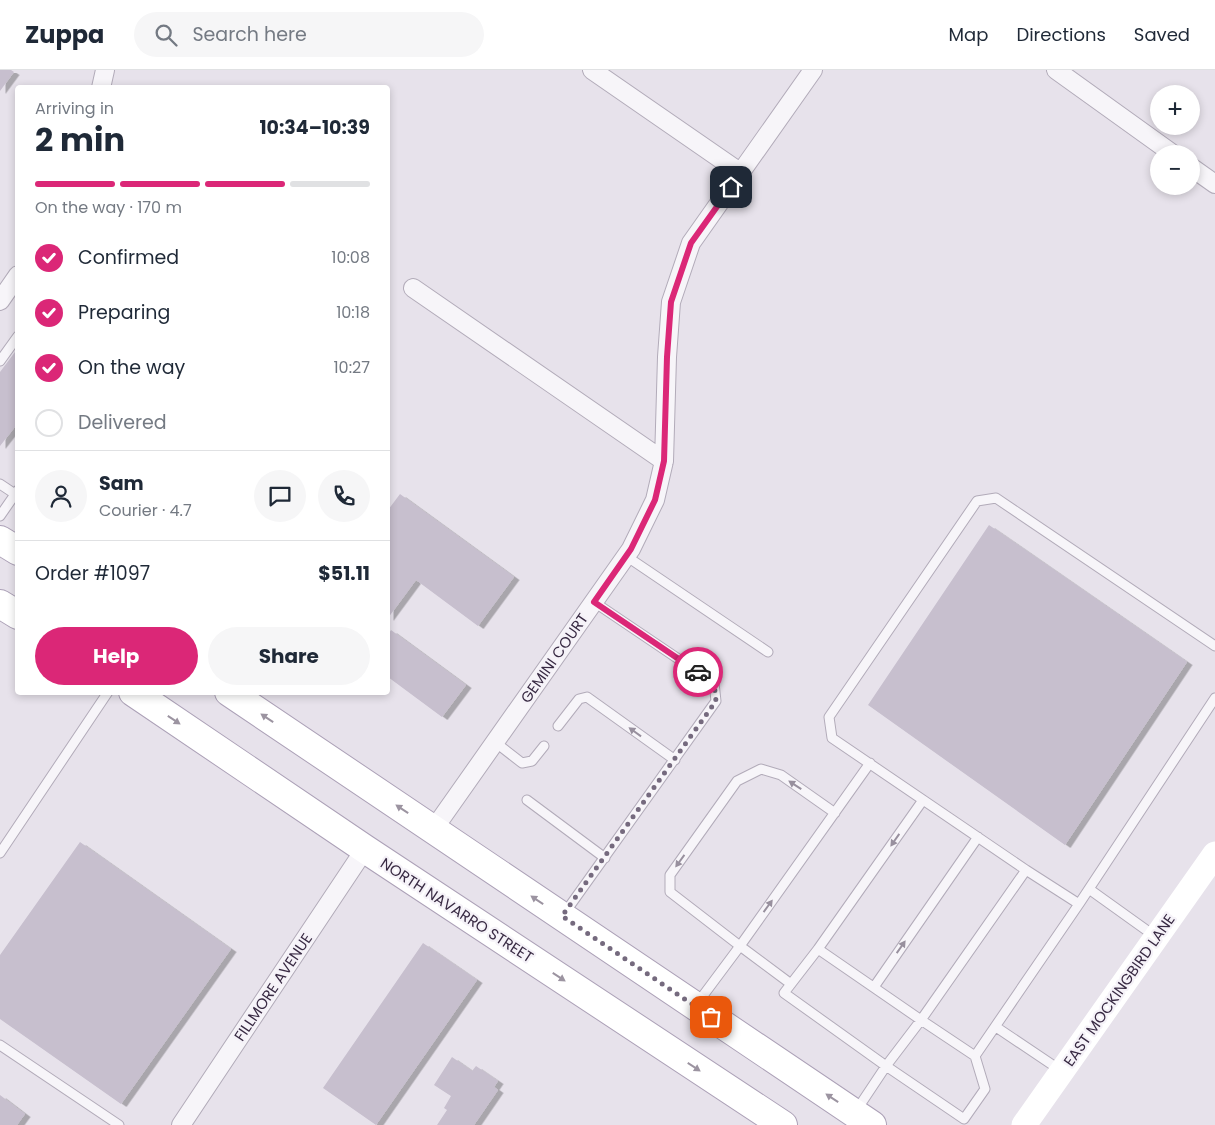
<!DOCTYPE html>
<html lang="en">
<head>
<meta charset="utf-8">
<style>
  body { margin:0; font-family:Poppins,sans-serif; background:#f6f6f7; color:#1f2937; height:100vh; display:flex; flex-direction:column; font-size:19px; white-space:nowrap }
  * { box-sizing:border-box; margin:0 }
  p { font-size:16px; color:#747a83 }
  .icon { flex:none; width:28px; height:28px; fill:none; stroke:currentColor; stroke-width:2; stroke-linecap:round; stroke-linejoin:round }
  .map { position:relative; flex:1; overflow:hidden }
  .panel { position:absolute; left:15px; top:15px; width:375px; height:610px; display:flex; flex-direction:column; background:#fff; border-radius:5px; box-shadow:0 2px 8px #0003 }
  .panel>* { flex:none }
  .tools { position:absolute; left:1150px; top:15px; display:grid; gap:10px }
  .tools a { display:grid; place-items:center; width:50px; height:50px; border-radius:50%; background:#fff; box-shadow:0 2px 8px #0003; font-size:25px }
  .pin { position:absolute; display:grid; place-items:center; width:42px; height:42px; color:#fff; margin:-21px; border-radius:10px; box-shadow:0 2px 8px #0006 }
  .courier { position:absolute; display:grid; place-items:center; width:50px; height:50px; margin:-25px; border:4px solid #db2777; border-radius:50%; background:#fff; color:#222; box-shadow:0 1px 6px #0007 }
  .head em { font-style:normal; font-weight:700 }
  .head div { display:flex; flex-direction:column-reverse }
  .head { display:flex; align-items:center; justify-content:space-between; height:85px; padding:0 20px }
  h1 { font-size:32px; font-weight:700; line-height:38px }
  .bar { display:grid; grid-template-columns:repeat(4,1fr); gap:8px 5px; align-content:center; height:60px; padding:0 20px }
  .bar i { height:6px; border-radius:4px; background:#e0e1e3 }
  .bar .on { background:#db2777 }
  .bar p { grid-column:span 4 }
  .line { display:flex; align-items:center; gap:12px; padding:0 20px; border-top:1px solid #e0e1e3 }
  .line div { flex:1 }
  .round { display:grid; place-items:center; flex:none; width:52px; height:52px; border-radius:26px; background:#f6f6f7 }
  ol { padding:0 20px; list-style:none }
  li { display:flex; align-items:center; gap:15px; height:55px }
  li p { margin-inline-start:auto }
  li .icon { padding:5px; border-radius:50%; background:#db2777; color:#fff; stroke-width:4 }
  li:last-child { color:#747a83 }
  li i { width:28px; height:28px; border:2px solid #e0e1e3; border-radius:50% }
  .button { display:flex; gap:10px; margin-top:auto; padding:10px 20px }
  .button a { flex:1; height:58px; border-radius:30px; background:#db2777; color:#fff; font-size:20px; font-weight:700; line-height:58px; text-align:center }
  .button a+a { background:#f6f6f7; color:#1f2937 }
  header { display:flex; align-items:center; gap:30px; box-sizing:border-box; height:70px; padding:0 25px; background:#fff; border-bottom:1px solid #e0e1e3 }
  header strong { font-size:24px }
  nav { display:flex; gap:28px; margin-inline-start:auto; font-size:18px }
  .search { width:350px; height:45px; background:#f6f6f7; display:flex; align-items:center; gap:12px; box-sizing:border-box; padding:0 18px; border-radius:28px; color:#747a83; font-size:19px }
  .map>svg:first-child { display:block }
  .building { fill:#c7bfce; filter:url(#shadow) }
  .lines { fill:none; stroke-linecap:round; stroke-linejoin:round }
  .lane-casing { stroke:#b2abb9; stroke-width:11 }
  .street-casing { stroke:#b2abb9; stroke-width:20 }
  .primary-casing { stroke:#aca1b7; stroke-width:30 }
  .lane { stroke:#f7f5f9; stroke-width:9 }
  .street { stroke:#f7f5f9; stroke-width:18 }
  .secondary { stroke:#fff; stroke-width:25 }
  .primary { stroke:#fff; stroke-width:28 }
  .oneway { fill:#9c94a1 }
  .oneway2 { fill:#98909e }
  .done { stroke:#756a7e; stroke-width:5; stroke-dasharray:0 9 }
  .route { stroke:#db2777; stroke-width:6 }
  .labels { text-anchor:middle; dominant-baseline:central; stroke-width:4.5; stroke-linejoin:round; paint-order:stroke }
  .street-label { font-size:15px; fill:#382a43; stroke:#f5f2f8 }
</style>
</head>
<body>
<header>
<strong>Zuppa</strong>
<div class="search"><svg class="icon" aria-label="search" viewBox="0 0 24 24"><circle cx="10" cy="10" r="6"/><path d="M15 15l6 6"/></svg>Search here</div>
<nav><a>Map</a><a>Directions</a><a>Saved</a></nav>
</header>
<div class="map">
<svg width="1215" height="1055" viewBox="0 0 1215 1055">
  <defs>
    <filter id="shadow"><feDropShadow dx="5.5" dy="3" stdDeviation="0" flood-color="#0004"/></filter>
  </defs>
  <rect width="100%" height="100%" fill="#e7e2eb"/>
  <path class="building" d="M0,0H11L14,2L0,21Z
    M18,278V353L0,376V302Z
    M400,424L514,507L478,556L416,510L388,548V440Z
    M989,455L1187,592L1065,775L868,635Z
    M391,560L466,615L442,647L388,607V565Z
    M80,772L231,879L121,1034L0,949V885Z
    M423,873L477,910L376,1055L323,1018Z
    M452,987L472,1001L476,996L498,1011L494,1017L498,1020L474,1055H437L447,1040L444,1038L451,1026L434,1015Z
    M0,1025L25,1044L17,1055H0Z"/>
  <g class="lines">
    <defs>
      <path id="lane" d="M0,291L18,266
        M0,414L15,424
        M0,446L18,420
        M626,486L768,582
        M558,656L579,629L587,627L675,690
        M495,672L522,693L532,691L544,676
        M527,730L605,788
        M835,743L781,705L761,699L737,711L670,805V822L740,876L870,693
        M0,783L108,622
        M1089,819L1156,867
        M1079,834L1215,628
        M564,844L716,631L714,613L594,532
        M818,879L921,950L975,986L1079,834L1026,800L832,668L829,647L977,431L996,428L1215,576
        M874,917L978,767
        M696,935L740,876L791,914
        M996,957L1060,1000
        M0,975L119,1055
        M975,986L985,1019L964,1049L886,996L921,950L1026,800
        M856,1041L886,996L784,923L818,879L923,730"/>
      <path id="street" d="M592,0L741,103
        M1056,0L1173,84
        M101,18L105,0
        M1191,97L1215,114
        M413,218L664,391
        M0,231L18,205
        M433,760L631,479L655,430L664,391L667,287L671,232L691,173L813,0
        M181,1055L365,779"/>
      <path id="primary" d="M0,470L18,481
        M0,534L18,545
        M133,622L365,779L783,1055
        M229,622L872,1055"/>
    </defs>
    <use href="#lane" class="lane-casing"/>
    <use href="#street" class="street-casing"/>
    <use href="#primary" class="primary-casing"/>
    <use href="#lane" class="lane"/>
    <use href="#street" class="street"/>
    <path class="secondary" d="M1024,1055L1215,784"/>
    <use href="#primary" class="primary"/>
  </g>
  <defs><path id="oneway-solid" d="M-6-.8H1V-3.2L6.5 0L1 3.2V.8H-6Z" transform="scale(1.25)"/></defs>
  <g class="oneway">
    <use href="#oneway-solid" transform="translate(267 648) rotate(-146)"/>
    <use href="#oneway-solid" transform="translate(174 650) rotate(34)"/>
    <use href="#oneway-solid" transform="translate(402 739) rotate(-146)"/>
    <use href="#oneway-solid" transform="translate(537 830) rotate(-146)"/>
    <use href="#oneway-solid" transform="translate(559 907) rotate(33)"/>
    <use href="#oneway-solid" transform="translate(694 997) rotate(33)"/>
    <use href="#oneway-solid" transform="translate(832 1028) rotate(-146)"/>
  </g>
  <g class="oneway2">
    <use href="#oneway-solid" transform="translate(635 662) rotate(-144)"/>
    <use href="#oneway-solid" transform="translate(795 715) rotate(-147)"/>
    <use href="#oneway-solid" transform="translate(895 770) rotate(125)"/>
    <use href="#oneway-solid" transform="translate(680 791) rotate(126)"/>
    <use href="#oneway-solid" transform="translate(768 836) rotate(-54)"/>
    <use href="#oneway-solid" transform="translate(901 877) rotate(-55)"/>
  </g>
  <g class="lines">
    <path class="done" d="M698,602L714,613L716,631L562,846L711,947"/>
    <path class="route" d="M698,602L594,532L631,479L655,430L664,391L667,287L671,232L691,173L731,117"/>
  </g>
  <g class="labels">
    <g class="street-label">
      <text transform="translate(554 588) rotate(-55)">GEMINI COURT</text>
      <text transform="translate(457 840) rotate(33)">NORTH NAVARRO STREET</text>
      <text transform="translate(273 917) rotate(-56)">FILLMORE AVENUE</text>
      <text transform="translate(1119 920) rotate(-55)">EAST MOCKINGBIRD LANE</text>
    </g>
  </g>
</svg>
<div class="tools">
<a>+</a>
<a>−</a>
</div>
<div class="pin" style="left:711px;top:947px;background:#ea580c"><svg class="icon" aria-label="bag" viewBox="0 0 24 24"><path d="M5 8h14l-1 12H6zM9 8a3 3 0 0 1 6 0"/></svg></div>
<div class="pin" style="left:731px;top:117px;background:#1f2937"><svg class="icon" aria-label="home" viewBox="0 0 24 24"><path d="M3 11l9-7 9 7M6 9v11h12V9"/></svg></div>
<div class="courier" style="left:698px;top:602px"><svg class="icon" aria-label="car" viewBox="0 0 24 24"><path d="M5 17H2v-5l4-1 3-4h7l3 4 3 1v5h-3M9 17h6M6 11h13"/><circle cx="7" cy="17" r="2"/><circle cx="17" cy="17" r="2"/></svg></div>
<section class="panel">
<div class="head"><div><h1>2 min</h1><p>Arriving in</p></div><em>10:34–10:39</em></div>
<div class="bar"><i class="on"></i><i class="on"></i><i class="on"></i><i></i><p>On the way · 170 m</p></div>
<ol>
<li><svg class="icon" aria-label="check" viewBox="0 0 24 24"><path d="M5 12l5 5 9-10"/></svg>Confirmed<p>10:08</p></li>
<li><svg class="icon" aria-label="check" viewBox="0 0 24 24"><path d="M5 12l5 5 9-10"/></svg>Preparing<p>10:18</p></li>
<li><svg class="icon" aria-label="check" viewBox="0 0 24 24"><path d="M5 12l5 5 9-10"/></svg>On the way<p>10:27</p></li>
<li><i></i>Delivered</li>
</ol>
<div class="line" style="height:90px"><a class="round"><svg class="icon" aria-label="person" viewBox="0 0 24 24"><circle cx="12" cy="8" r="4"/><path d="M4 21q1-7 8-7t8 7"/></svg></a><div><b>Sam</b><p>Courier · 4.7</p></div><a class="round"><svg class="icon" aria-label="chat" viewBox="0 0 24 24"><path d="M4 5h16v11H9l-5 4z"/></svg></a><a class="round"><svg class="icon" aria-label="phone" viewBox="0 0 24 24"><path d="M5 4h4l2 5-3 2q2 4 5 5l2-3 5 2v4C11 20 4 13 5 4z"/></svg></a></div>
<div class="line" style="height:65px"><div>Order #1097</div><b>$51.11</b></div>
<div class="button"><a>Help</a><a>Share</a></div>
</section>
</div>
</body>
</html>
